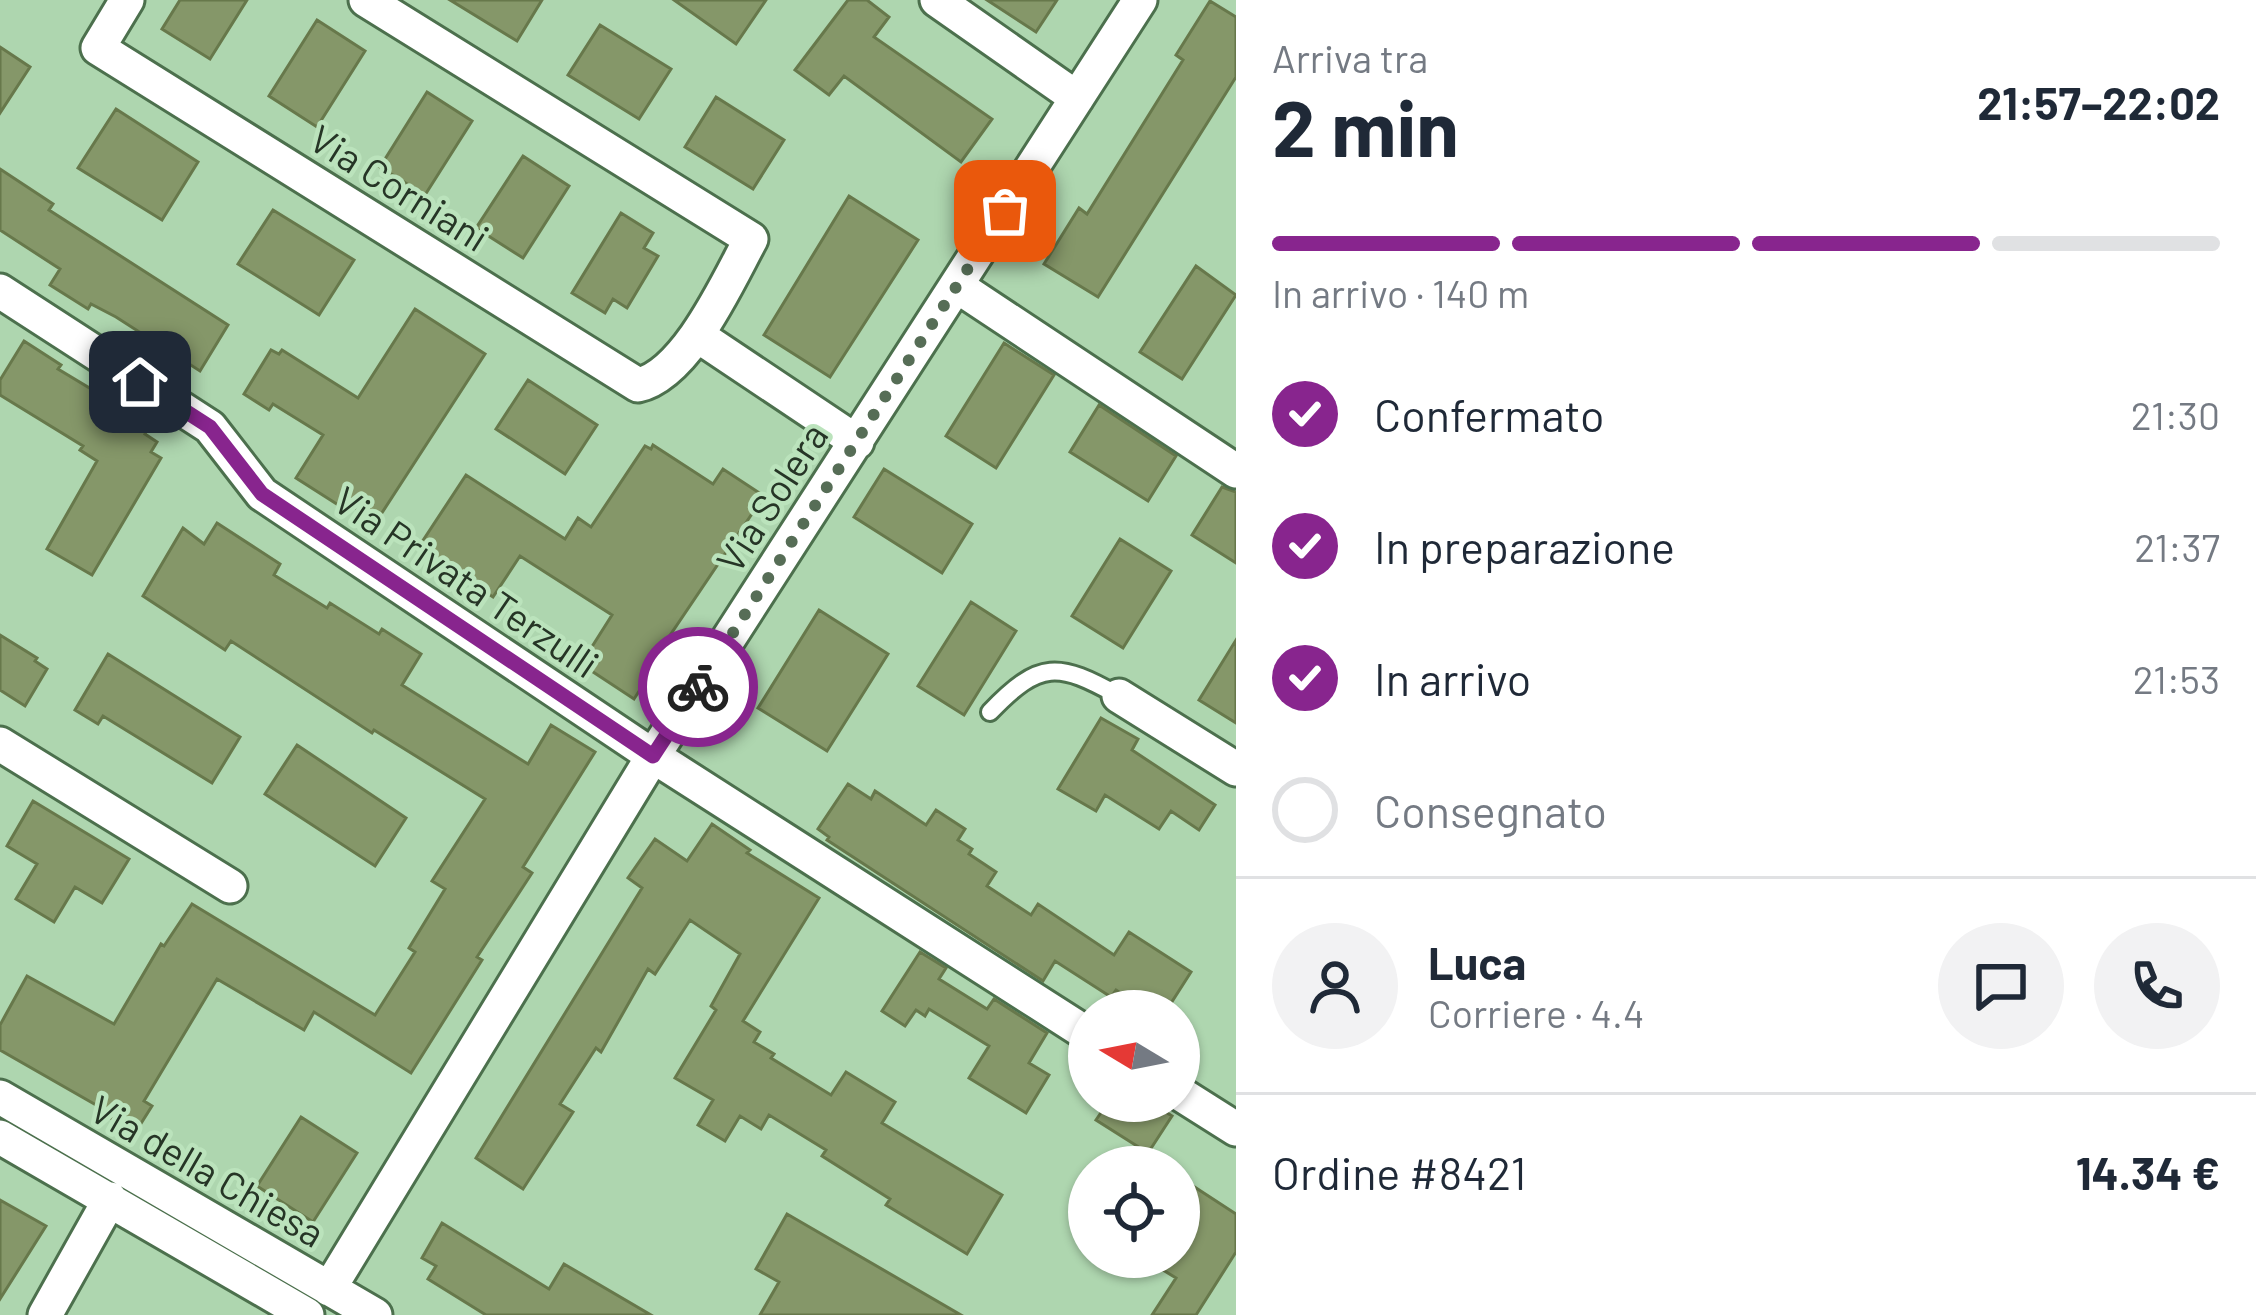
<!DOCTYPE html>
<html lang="it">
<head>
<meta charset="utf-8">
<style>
  body { margin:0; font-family:Barlow,sans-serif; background:#f2f2f3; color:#1f2937; height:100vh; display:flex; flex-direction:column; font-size:45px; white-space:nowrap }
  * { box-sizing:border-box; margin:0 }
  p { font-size:39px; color:#747a83 }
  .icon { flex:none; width:66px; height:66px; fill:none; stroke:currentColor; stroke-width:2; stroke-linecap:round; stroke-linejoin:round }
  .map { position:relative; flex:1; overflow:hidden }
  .side { display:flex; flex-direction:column; background:#fff; width:1020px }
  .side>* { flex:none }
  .needle { width:78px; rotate:280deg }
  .controls { position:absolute; left:1068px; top:990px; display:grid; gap:24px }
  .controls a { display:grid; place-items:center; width:132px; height:132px; border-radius:50%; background:#fff; box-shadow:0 3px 9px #0004; font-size:60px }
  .pin { position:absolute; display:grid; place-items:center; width:102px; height:102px; color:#fff; margin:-51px; border-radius:24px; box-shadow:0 6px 18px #0006 }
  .courier { position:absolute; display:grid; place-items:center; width:120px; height:120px; margin:-60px; border:9px solid #88258e; border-radius:50%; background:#fff; color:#222; box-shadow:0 3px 15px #0007 }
  .summary em { font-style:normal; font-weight:700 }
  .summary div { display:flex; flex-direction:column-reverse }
  .summary { display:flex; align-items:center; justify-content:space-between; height:204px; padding:0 36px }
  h1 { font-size:78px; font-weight:700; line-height:90px }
  .bar { display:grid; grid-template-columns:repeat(4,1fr); gap:18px 12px; align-content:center; height:144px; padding:0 36px }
  .bar i { height:15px; border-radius:9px; background:#e0e1e3 }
  .bar .active { background:#88258e }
  .bar p { grid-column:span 4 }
  .line { display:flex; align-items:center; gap:30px; padding:0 36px; border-top:3px solid #e0e1e3 }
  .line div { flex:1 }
  .round { display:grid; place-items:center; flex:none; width:126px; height:126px; border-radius:63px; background:#f2f2f3 }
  ol { padding:0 36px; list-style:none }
  li { display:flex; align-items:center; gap:36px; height:132px }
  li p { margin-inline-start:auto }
  li .icon { padding:12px; border-radius:50%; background:#88258e; color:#fff; stroke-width:4 }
  li:last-child { color:#747a83 }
  li i { width:66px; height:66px; border:6px solid #e0e1e3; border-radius:50% }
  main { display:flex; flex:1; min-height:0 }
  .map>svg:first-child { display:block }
  .building { fill:#859769; stroke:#67784b; stroke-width:3 }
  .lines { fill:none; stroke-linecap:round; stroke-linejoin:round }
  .service-casing { stroke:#4c704d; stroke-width:22 }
  .minor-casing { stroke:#4c704d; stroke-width:39 }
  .service { stroke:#fff; stroke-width:16 }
  .minor { stroke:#fff; stroke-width:33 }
  .done { stroke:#566d56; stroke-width:12; stroke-dasharray:0 21.6 }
  .route { stroke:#88258e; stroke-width:15 }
  .labels { text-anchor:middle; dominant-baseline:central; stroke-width:9; stroke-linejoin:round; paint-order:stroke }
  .street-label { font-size:39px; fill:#263526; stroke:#bbe3bc }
</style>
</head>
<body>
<main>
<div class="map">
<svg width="1236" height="1315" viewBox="0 0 1236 1315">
  <rect width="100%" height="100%" fill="#aed6af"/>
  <path class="building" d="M180,0H247L210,59L162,29Z
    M450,0H542L517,41Z
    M674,0H766L736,44Z
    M848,0H867L889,17L874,37L992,119L961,162L844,76L829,95L795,70Z
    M987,0H1057L1036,32Z
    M1210,1L1236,17V77L1098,297L1044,264L1079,208L1087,214L1183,60L1176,55Z
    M317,20L365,51L317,127L269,96Z
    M600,25L671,69L639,119L568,75Z
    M0,47L30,67L0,113Z
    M427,92L472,121L425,195L380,167Z
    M716,97L784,140L753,189L685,147Z
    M116,109L198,162L162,220L78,168Z
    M523,156L569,186L523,258L476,228Z
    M0,169L53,204L49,210L228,325L200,371L116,317L91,304L88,309L50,285L60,269L0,230Z
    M849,196L918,240L830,377L764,335Z
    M273,210L354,260L319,315L238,264Z
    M621,213L653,233L644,248L658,256L627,308L613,299L605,313L572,293Z
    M1196,266L1236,295L1182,379L1140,352Z
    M415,309L485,354L376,522L346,502L343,508L296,478L323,435L273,404L269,410L244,394L271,350L279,354L282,350L358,398Z
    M24,341L61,365L58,369L151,425L145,434L157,442L151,452L161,458L92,575L47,549L97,461L80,450L83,446L0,395V380Z
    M1004,343L1054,375L996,468L946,436Z
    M528,380L597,425L565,474L496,429Z
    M1099,405L1176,456L1148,501L1070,452Z
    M653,445L713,484L723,469L764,496L648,668L652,671L634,699L581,664L612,615L520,556L493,597L418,548L466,475L565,539L578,518L591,527L645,446L651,449Z
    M884,469L972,524L942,573L854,517Z
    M1222,487L1236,492V563L1192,535Z
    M217,523L280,564L274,575L327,608L330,603L379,634L382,629L421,654L402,685L528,764L551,725L595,752L523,867L532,873L477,957L482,960L411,1073L314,1012L304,1030L217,979L144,1101L152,1106L135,1133L101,1112L103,1109L0,1050V1025L27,976L114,1024L161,944L164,946L192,904L375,1015L415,952L409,948L445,889L432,881L485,799L374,730L372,733L231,641L225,650L143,596L183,528L204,544Z
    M1120,539L1171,571L1123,648L1072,616Z
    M971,602L1016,631L964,715L918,686Z
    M819,610L888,654L827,751L758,708Z
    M0,635L37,658L35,661L47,669L25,706L0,690Z
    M1236,640V723L1199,700Z
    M108,654L240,737L212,783L103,716L98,724L75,710Z
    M1101,718L1138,739L1132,750L1215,805L1199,830L1171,811L1159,829L1105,795L1096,811L1058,789Z
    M297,745L406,818L375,866L265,794Z
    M848,784L871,799L875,791L926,825L936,810L965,829L958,840L972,849L969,854L996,872L987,886L1031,915L1038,904L1114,955L1129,932L1191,972L1166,1011H1148L1116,990L1111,997L1055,961L1043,981L827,840L829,837L818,829Z
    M33,801L129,859L102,903L75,887L54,922L16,899L37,864L7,846Z
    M712,824L750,850L747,853L819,898L743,1021L760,1032L754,1042L774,1054L771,1058L831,1095L846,1072L895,1102L882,1123L1002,1195L967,1254L886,1205L890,1199L822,1156L826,1150L769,1115L761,1129L740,1116L725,1141L698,1125L713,1100L675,1078L716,1010L711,1006L740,954L690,920L655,974L648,969L601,1052L596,1048L560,1104L573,1112L523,1189L476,1158L642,888L628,878L655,839L687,861Z
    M920,952L946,968L939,979L987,1009L994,999L1047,1033L1029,1063L1049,1075L1026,1113L969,1078L989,1046L929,1009L925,1016L916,1010L905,1026L882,1011Z
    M1109,1101H1148L1172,1116L1148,1153L1096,1120Z
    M301,1117L357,1153L313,1222L257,1186Z
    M1190,1184L1236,1214V1252L1196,1315H1152L1176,1278L1163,1270L1171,1257H1179V1202Z
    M0,1200L46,1226L0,1299Z
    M787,1214L961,1315H760L779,1282L756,1269Z
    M442,1223L549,1289L564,1264L651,1315H486L428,1279L436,1266L422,1258Z"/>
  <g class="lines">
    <defs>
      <path id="service" d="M990,712C1040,660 1058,662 1119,696"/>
      <path id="minor" d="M127,0L98,48L638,385C687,374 728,281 751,239L366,0
        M937,0L1077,98
        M957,286L1236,471
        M0,291L210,427L262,494L653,756L1089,1035
        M697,335L857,442
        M1119,696L1236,769
        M0,744L230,886
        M1179,1093L1236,1129
        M0,1097L375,1315
        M0,1137L307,1315
        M329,1289L653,756L1140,0
        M45,1315L110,1199"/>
    </defs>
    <use href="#service" class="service-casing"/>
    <use href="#minor" class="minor-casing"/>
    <use href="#service" class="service"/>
    <use href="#minor" class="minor"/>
  </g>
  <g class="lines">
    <path class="done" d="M698,687L1005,211"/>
    <path class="route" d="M140,382L210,427L262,494L653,756L698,687"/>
  </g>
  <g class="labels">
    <g class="street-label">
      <text transform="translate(400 187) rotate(32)">Via Corniani</text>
      <text transform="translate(771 497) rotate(-57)">Via Solera</text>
      <text transform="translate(467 581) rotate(34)">Via Privata Terzulli</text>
      <text transform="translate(208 1170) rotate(30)">Via della Chiesa</text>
    </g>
  </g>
</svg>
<div class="controls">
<a><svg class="needle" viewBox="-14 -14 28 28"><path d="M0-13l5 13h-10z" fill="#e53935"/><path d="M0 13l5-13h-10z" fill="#747a83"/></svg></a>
<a><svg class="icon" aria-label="locate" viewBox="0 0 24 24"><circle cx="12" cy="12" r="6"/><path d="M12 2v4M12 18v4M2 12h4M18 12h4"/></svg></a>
</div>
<div class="pin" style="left:1005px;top:211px;background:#ea580c"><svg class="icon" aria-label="bag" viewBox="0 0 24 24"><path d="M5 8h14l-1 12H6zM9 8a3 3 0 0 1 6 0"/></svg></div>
<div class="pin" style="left:140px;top:382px;background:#1f2937"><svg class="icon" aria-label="home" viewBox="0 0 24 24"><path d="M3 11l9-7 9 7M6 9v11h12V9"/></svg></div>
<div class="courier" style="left:698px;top:687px"><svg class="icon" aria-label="bike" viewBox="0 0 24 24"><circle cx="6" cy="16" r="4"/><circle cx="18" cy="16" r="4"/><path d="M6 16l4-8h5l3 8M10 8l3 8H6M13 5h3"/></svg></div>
</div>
<section class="side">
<div class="summary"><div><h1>2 min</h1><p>Arriva tra</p></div><em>21:57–22:02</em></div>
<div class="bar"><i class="active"></i><i class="active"></i><i class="active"></i><i></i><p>In arrivo · 140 m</p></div>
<ol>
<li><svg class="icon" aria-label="check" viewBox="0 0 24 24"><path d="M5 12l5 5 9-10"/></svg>Confermato<p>21:30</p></li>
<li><svg class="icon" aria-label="check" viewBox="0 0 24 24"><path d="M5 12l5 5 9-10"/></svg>In preparazione<p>21:37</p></li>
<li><svg class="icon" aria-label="check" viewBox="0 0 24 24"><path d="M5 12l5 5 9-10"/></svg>In arrivo<p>21:53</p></li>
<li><i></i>Consegnato</li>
</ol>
<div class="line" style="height:216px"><a class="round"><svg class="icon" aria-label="person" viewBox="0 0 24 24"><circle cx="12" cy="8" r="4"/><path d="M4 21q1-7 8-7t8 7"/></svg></a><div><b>Luca</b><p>Corriere · 4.4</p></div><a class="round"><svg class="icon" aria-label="chat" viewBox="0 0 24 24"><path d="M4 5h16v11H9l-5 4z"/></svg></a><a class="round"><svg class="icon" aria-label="phone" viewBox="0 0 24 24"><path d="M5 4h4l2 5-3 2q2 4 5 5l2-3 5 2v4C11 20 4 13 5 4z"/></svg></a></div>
<div class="line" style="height:156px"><div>Ordine #8421</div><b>14.34 €</b></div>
</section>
</main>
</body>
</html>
